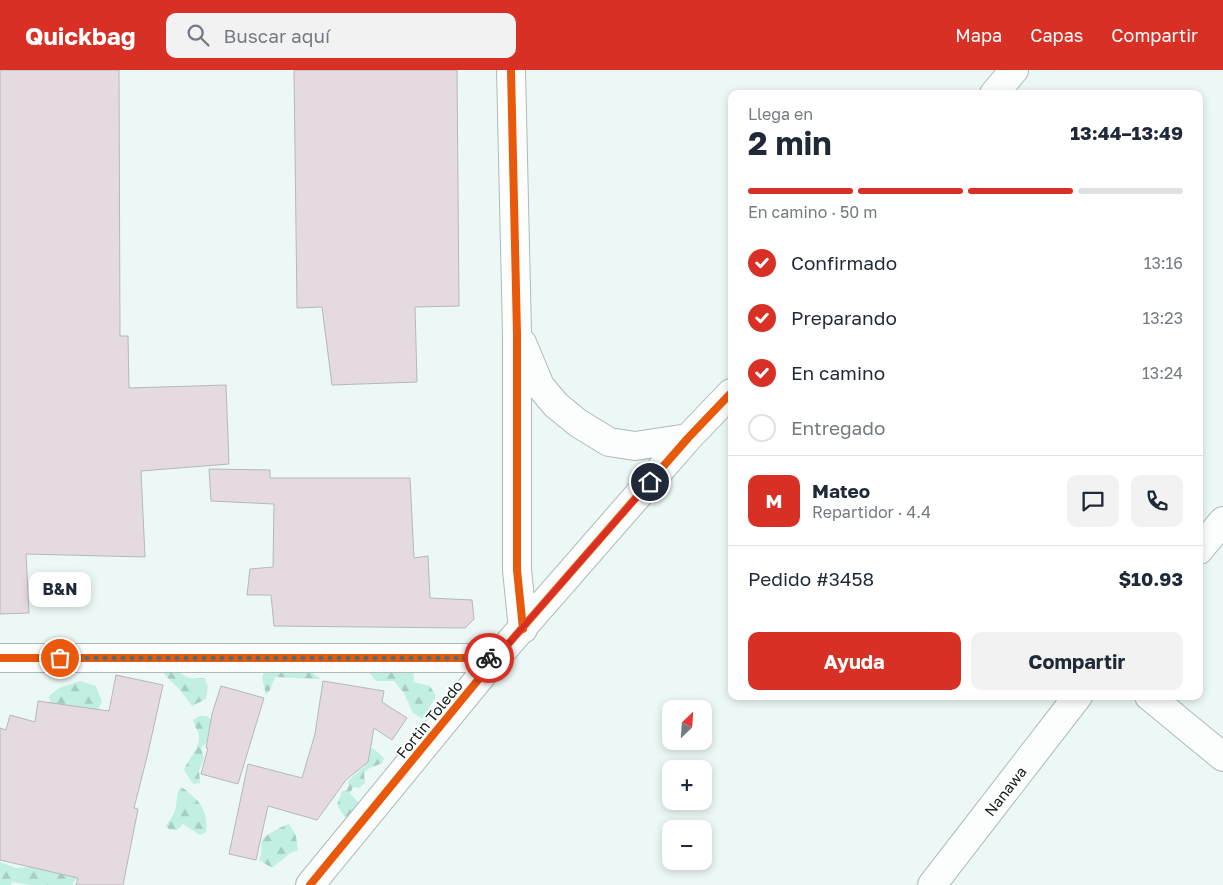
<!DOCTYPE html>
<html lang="es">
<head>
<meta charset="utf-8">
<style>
  body { margin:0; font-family:"Golos Text",sans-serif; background:#f2f2f3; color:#1f2937; height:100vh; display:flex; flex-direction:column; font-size:19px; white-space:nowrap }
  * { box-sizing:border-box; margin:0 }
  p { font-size:16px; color:#747a83 }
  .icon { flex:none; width:28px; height:28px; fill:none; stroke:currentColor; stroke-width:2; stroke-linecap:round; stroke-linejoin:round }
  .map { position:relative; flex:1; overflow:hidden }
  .sheet { position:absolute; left:728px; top:20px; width:475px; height:610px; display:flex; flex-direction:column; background:#fff; border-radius:10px; box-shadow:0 2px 8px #0003 }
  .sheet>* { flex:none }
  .needle { width:32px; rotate:25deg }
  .buttons { position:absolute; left:662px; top:630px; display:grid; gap:10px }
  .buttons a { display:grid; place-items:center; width:50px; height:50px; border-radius:10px; background:#fff; box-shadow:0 2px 8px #0003; font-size:25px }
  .pin { position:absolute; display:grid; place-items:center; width:42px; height:42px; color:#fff; margin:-21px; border:2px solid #fff; border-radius:50%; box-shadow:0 1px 5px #0007 }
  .courier { position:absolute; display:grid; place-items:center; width:50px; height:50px; margin:-25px; border:4px solid #d93025; border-radius:50%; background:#fff; color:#222; box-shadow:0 1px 6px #0007 }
  .bubble { position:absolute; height:35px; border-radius:10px; background:#fff; box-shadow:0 2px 8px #0003; font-size:16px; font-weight:700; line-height:35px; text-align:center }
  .headline em { font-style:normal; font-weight:700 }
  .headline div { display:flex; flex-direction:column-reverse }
  .headline { display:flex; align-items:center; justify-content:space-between; height:85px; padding:0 20px }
  h1 { font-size:32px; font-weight:700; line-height:38px }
  .bar { display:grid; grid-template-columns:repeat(4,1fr); gap:8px 5px; align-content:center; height:60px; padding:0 20px }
  .bar i { height:6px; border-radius:4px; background:#e0e1e3 }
  .bar .on { background:#d93025 }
  .bar p { grid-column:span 4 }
  .line { display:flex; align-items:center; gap:12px; padding:0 20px; border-top:1px solid #e0e1e3 }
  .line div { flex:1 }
  .round { display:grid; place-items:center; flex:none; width:52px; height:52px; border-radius:10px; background:#f2f2f3 }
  ol { padding:0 20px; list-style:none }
  li { display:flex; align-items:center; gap:15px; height:55px }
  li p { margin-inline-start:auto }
  li .icon { padding:5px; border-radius:50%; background:#d93025; color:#fff; stroke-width:4 }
  li:last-child { color:#747a83 }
  li i { width:28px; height:28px; border:2px solid #e0e1e3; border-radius:50% }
  .primary-button { display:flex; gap:10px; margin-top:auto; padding:10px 20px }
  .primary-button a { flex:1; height:58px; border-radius:10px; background:#d93025; color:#fff; font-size:20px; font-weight:700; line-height:58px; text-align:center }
  .primary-button a+a { background:#f2f2f3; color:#1f2937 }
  header { display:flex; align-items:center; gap:30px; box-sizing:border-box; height:70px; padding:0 25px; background:#d93025; color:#fff }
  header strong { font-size:24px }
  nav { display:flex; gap:28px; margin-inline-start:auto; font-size:18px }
  .search { width:350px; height:45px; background:#f2f2f3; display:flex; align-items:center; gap:12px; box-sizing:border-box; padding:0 18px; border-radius:10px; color:#747a83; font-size:19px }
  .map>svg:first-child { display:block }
  .forest { fill:url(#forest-firs) }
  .building { fill:#e6dae2; stroke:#b6b8b8 }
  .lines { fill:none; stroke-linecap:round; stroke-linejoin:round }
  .minor-casing { stroke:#aebab7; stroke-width:30 }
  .minor { stroke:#fcfefe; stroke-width:28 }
  .cycleway-casing { stroke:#fff; stroke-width:11 }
  .cycleway { stroke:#e8590c; stroke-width:8 }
  .done { stroke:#5e6a67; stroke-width:5; stroke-dasharray:0 9 }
  .route { stroke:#d93025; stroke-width:6 }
  .labels { text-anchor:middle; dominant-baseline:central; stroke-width:4; stroke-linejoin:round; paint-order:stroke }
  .street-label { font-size:15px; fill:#121d1b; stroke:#fff }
</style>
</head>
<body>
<header>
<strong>Quickbag</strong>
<div class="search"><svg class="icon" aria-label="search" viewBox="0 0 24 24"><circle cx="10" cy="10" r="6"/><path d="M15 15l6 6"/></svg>Buscar aquí</div>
<nav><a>Mapa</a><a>Capas</a><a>Compartir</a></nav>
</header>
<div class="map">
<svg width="1223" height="815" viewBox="0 0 1223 815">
  <defs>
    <pattern id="forest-firs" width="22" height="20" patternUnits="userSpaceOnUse" patternTransform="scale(1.25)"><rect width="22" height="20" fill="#c1efe4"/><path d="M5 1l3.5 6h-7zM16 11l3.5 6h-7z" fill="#a5ccc3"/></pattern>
  </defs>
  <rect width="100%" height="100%" fill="#ebf8f5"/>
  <path class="forest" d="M360,591L413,598L414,612L430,616L436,626L423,649L413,643L404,623L394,611H376Z
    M267,596L308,600L321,609L275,607L270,620L266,625L262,607Z
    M168,600C180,600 178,603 187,607C193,610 199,608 205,608L208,617L206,629L192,636L180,620L163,603Z
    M80,611L96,616L102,632L96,643L51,636L49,626L59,618Z
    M200,646H206L211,649L206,673L201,678L204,688L199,701L200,713L193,714L184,700C188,689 200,679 199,666C198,661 194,655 193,650Z
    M373,678L384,688L382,693L368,699L364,703L365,713L359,718L353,717L350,723L358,732L355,740L346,749L337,735L342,721L347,720L349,715L348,711L365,696L364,682Z
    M181,717C198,728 209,741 206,762L200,765L183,754L177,760H170L166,756C169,750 173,747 175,741C178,732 175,725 181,717Z
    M289,754L296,766L298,780L289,784L272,798L259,790C264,780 260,777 262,771C264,765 283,756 289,754Z
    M0,792L16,798L30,797L81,806L73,812V815H31L12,812L11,815H0Z"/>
  <path class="building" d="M0,0H119L120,266H128L129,318L226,315L229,394L141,401L145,487L26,484L29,543L0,544Z
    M294,0H457L459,236L415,237L417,312L332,315L322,237L297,238Z
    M209,399L270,400V408H410L414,488L428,486L430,528L472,530L474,549L465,558L274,556L271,525H247L250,499L273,497L274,434L211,431Z
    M116,605L163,615L147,687L134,738L138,739L123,815H76L78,808L0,790V658L6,660L10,645L35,652L38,631L109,641Z
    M323,611L384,621L382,632L407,648L392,670L374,658L368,692L346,710L317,750L268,736L256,790L229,784L248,694L302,708L315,664Z
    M221,616L264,628L238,714L201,704L208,678H206L212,644Z"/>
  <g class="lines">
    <defs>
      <path id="minor" d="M511,0L517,264V500L523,559
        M994,24L1014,0
        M522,273L540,316L556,335L578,353L609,372L635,376L688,368
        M1199,480L1223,451
        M0,588H496
        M1149,626L1223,687
        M310,815L496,588L688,368L731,323
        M932,815L1078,626"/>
    </defs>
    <use href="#minor" class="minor-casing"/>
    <use href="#minor" class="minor"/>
    <defs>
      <path id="cycleway" d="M511,0L517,264V500L523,559
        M0,588H496
        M310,815L496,588L688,368L731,323"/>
    </defs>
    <use href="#cycleway" class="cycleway-casing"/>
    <use href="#cycleway" class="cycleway"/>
  </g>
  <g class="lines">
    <path class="done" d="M60,588H489"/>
    <path class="route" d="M489,588H496L650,412"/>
  </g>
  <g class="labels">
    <g class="street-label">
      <text transform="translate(429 649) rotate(-51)">Fortin Toledo</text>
      <text transform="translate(1005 721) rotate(-52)">Nanawa</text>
    </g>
  </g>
</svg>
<div class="buttons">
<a><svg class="needle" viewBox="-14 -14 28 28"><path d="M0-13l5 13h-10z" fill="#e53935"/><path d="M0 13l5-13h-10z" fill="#747a83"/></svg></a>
<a>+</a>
<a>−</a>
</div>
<div class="pin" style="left:60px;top:588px;background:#ea580c"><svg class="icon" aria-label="bag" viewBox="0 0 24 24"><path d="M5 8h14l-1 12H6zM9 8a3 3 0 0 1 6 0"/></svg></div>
<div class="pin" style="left:650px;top:412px;background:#1f2937"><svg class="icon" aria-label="home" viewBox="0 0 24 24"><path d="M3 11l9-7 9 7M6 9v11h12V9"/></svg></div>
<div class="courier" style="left:489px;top:588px"><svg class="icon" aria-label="bike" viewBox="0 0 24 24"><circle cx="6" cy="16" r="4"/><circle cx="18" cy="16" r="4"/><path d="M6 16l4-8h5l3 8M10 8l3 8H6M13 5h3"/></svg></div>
<div class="bubble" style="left:29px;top:502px;width:62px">B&amp;N</div>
<section class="sheet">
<div class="headline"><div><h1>2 min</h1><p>Llega en</p></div><em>13:44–13:49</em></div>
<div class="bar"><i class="on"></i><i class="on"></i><i class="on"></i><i></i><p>En camino · 50 m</p></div>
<ol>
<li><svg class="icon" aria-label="check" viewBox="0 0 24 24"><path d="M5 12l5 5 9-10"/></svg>Confirmado<p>13:16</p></li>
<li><svg class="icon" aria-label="check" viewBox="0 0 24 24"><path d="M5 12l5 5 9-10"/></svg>Preparando<p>13:23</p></li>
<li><svg class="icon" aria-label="check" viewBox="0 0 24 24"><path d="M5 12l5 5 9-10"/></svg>En camino<p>13:24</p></li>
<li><i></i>Entregado</li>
</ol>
<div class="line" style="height:90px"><b class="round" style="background:#d93025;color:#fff">M</b><div><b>Mateo</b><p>Repartidor · 4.4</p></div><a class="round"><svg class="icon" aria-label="chat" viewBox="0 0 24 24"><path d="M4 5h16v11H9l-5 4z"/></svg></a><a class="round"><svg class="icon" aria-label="phone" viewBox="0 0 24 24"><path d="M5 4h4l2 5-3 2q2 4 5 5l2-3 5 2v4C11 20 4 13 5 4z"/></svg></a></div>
<div class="line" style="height:65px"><div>Pedido #3458</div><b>$10.93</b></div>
<div class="primary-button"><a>Ayuda</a><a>Compartir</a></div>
</section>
</div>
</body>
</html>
